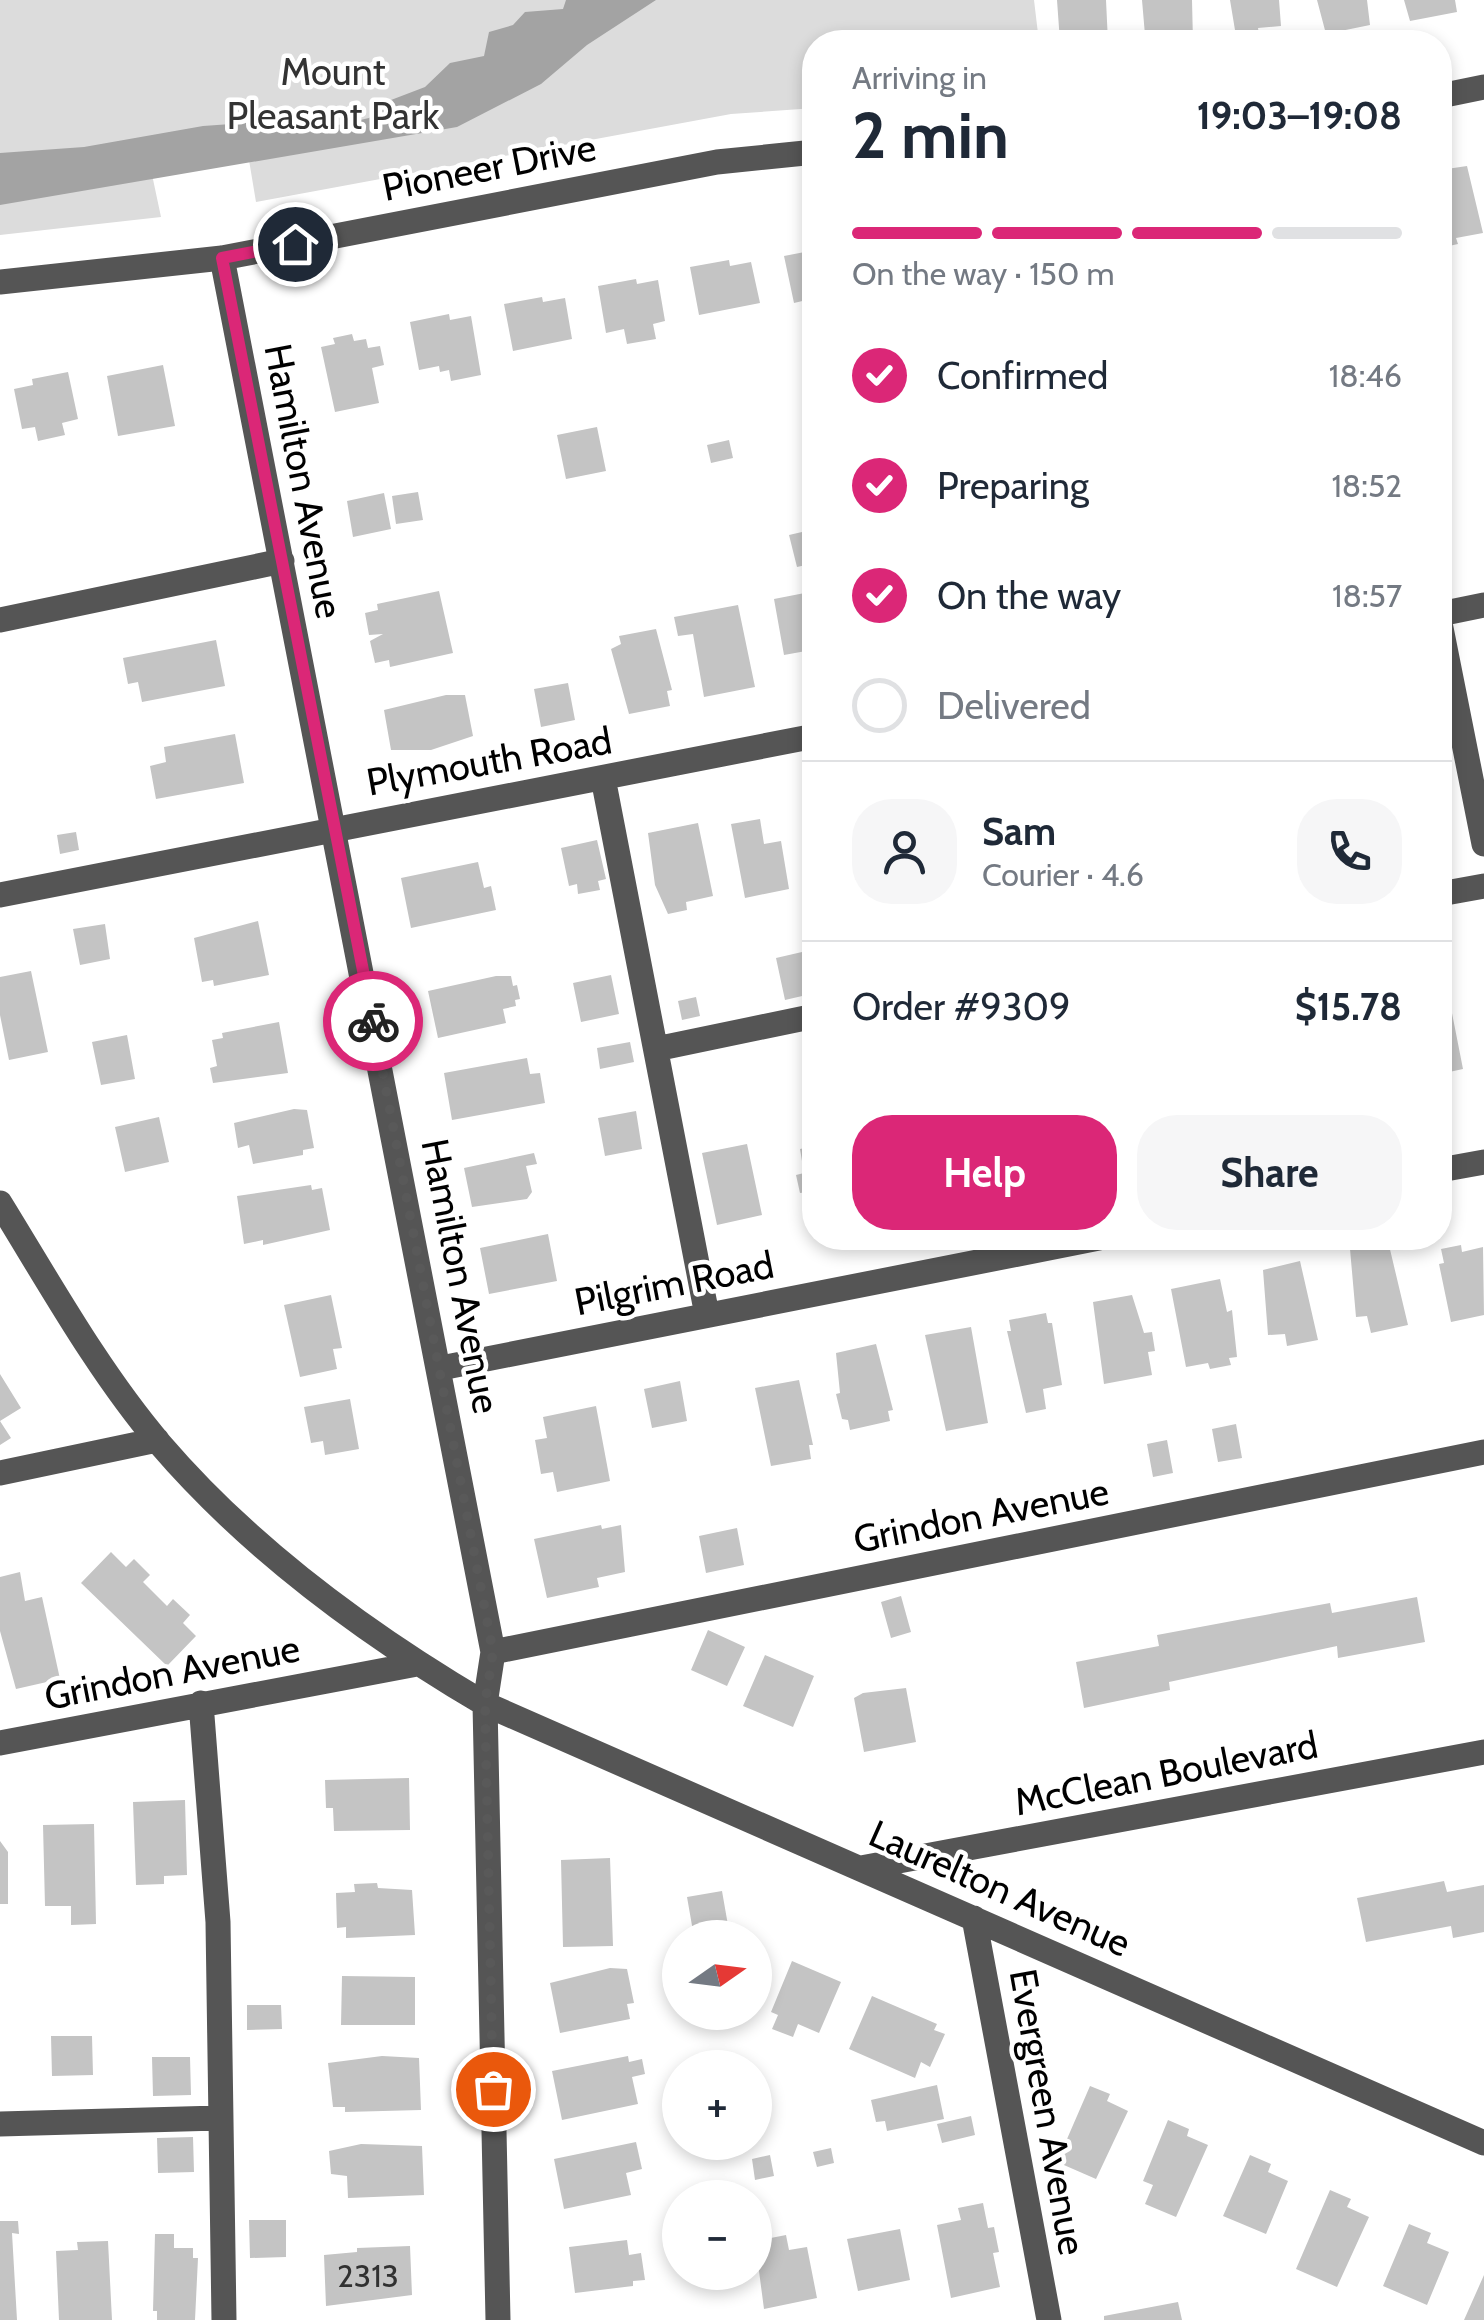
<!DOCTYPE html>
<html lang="en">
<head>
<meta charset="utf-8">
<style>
  body { margin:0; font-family:Cabin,sans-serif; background:#f6f6f7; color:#1f2937; height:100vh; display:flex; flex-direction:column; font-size:38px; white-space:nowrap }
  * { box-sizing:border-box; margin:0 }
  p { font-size:32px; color:#747a83 }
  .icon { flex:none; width:55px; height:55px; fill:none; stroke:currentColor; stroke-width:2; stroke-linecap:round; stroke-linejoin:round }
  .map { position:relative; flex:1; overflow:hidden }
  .details { position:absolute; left:802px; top:30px; width:650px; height:1220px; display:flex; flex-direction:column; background:#fff; border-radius:40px; box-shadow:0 5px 15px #0003 }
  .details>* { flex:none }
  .needle { width:65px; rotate:76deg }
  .fabs { position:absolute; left:662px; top:1920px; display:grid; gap:20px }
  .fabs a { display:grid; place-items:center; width:110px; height:110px; border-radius:50%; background:#fff; box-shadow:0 5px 15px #0003; font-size:50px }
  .pin { position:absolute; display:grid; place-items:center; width:85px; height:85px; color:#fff; margin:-42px; border:5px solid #fff; border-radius:50%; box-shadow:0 2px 10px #0007 }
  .courier { position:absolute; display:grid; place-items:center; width:100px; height:100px; margin:-50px; border:8px solid #db2777; border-radius:50%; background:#fff; color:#222; box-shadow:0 2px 12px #0007 }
  .overview em { font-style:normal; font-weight:700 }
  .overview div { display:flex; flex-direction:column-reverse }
  .overview { display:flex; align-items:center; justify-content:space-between; height:170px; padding:0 50px }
  h1 { font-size:65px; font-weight:700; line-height:75px }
  .bar { display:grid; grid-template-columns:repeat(4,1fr); gap:15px 10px; align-content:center; height:120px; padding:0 50px }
  .bar i { height:12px; border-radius:8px; background:#e0e1e3 }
  .bar .current { background:#db2777 }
  .bar p { grid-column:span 4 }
  .line { display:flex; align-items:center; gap:25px; padding:0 50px; border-top:2px solid #e0e1e3 }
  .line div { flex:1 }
  .round { display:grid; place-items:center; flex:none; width:105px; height:105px; border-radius:40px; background:#f6f6f7 }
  ol { padding:0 50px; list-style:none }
  li { display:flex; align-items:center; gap:30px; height:110px }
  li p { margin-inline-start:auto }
  li .icon { padding:10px; border-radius:50%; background:#db2777; color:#fff; stroke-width:4 }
  li:last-child { color:#747a83 }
  li i { width:55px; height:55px; border:5px solid #e0e1e3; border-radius:50% }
  .primary-button { display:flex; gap:20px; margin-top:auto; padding:20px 50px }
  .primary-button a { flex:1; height:115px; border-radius:40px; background:#db2777; color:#fff; font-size:40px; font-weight:700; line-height:115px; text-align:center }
  .primary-button a+a { background:#f6f6f7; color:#1f2937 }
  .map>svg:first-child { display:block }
  .green { fill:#dcdcdc }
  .water { fill:#a3a3a3 }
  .building { fill:#c4c4c4 }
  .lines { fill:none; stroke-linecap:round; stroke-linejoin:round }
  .minor { stroke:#555; stroke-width:25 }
  .done { stroke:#595959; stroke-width:10; stroke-dasharray:0 18 }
  .route { stroke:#db2777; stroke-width:12 }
  .labels { text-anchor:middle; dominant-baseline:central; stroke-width:9; stroke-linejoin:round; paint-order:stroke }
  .number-label { font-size:32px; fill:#313131 }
  .park-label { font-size:38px; fill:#333; stroke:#fff }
  .street-label { font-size:38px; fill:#000; stroke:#fff }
</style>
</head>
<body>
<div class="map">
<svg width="1484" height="2320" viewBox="0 0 1484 2320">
  <rect width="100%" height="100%" fill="#fff"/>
  <path class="green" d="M0,0H1034L1039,42H815V108L731,114L256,202L245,136L147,151L161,217L0,235Z"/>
  <path class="water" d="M566,0H656L587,45L541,84L457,127L0,205V153L84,147L203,126L289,120L338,125L369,118L391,100L425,87L450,63L484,56L489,32L513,25L525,12L563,9Z"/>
  <path class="building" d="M1057,0H1106L1108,42H1060Z
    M1142,0H1192L1193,42H1150L1149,35H1145Z
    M1230,0H1279L1281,26L1258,28L1260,40L1237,42Z
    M1317,0H1367L1370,25L1326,34Z
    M1404,0H1455L1457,12L1410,21Z
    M1467,166L1483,233L1456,238L1458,244L1440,248V170Z
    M815,250V298L794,303L784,256Z
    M729,260L730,266L751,262L760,303L699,315L690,267Z
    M636,279L637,284L658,280L665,321L653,324L656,339L627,344L624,329L606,333L598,286Z
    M542,297L543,302L565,298L572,339L513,351L504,304Z
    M449,314L450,320L471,316L481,375L451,381L449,370L440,372L439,366L419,370L410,322Z
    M352,334L354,341L366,339L368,348L380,346L384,365L372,368L379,403L335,412L321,347L335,344L333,338Z
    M163,365L175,426L118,436L107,376Z
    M68,372L78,419L62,423L65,435L38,441L35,427L22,429L14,389L33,385L32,379Z
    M597,427L606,471L566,479L557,435Z
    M729,440L733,458L711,463L707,445Z
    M418,492L423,520L396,524L392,496Z
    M384,493L391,529L353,537L347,501Z
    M815,529V563L797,567L789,535Z
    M439,591L453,653L390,667L389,660L375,663L370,641L383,634L369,635L365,613L378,610L377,604Z
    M815,591V660L808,661L806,651L784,655L774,599Z
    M738,605L755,687L704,697L693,634L678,636L674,617Z
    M656,629L672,690L667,691L670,706L629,714L611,649L621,644L619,636Z
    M216,640L225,686L142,702L138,682L128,684L123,658Z
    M568,683L575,720L541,727L534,689Z
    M446,695H465L473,736L431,750H391L384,710Z
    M235,734L244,783L156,799L150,766L166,762L164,747Z
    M760,819L764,844L781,841L789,889L745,898L731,824Z
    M698,823L713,896L686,902L687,910L668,914L655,885L648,833Z
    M76,832L79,850L60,854L57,835Z
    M597,840L606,879L598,881L600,890L578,894L577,884L569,886L561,848Z
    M478,862L484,888L491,886L496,910L411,928L401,878Z
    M258,921L269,975L214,986L213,980L202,982L194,938Z
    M105,924L110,959L80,965L73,929Z
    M815,949V993L785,1000L776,958Z
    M31,971L48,1052L9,1060L0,1015V977Z
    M611,975L619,1014L581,1022L573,983Z
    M496,976H511L513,986L517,985L520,999L515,1000L516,1006L503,1009L506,1023L438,1038L428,991Z
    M696,997L700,1016L682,1020L678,1001Z
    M1451,1008L1463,1069L1440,1074V1010Z
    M279,1022L288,1073L213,1083L210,1068L217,1066L212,1040L223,1038L222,1033Z
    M127,1035L135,1079L101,1085L92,1042Z
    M630,1042L634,1062L600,1069L597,1048Z
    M527,1058L530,1074L540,1073L545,1103L452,1120L444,1073Z
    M294,1109L307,1110L314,1148L303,1150V1155L253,1164L249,1145L238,1148L234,1123Z
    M636,1111L642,1149L605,1156L598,1118Z
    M159,1117L169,1162L125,1172L115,1127Z
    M747,1144L762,1215L717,1225L702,1153Z
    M815,1146V1219H813L808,1192L800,1193L796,1175L804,1173L800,1149Z
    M534,1153L537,1164L526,1166L532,1192L527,1199L472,1207L464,1168Z
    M311,1185L312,1190L322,1188L330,1230L263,1245V1240L244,1244L237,1196Z
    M548,1234L557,1281L489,1294L480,1248Z
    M1388,1241L1408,1325L1371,1333L1367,1316L1356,1317L1350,1249Z
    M1461,1245L1462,1252L1483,1247L1484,1315L1451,1322L1439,1264L1444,1263L1441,1249Z
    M1300,1261L1318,1340L1287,1346L1285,1334L1268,1335L1263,1270Z
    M1220,1279L1227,1312L1232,1310L1237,1357L1229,1358L1231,1365L1210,1369L1208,1363L1186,1367L1171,1289Z
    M331,1295L342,1348L333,1349L337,1369L300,1377L284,1305Z
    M1132,1295L1144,1333L1152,1332L1155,1351L1148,1352L1152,1375L1104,1384L1093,1302Z
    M1046,1313L1048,1323H1052L1062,1385L1043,1389L1046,1409L1026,1413L1007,1331H1011L1009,1320Z
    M971,1327L988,1423L946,1431L925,1335Z
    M876,1344L893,1410L888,1411L890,1421L850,1430L848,1420L842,1419L836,1394L840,1393L836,1353Z
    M0,1374L21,1408L0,1421L11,1438L0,1445Z
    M799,1380L813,1445H809L811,1459L771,1466L755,1388Z
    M680,1381L687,1421L652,1428L644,1389Z
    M350,1399L359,1449L325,1455L323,1441L311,1443L304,1407Z
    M596,1406L610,1481L557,1492L553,1472L541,1474L535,1440L547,1438L543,1417Z
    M1236,1424L1242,1458L1218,1462L1212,1429Z
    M1167,1440L1173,1473L1153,1477L1147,1444Z
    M601,1525L602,1529L621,1525L625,1572L597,1578L599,1587L547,1598L534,1539Z
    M737,1528L744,1565L706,1573L699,1536Z
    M111,1552L126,1567L134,1559L150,1575L143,1582L167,1606L173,1599L190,1615L183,1623L196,1636L167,1666L81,1583Z
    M20,1572L25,1601L42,1597L60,1679L16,1689L0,1631V1577Z
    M901,1596L911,1632L891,1638L881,1602Z
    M1417,1597L1425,1642L1338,1658L1337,1646L1169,1682L1170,1690L1084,1708L1076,1662L1159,1646L1157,1635L1243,1619L1330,1603L1332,1613Z
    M708,1630L745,1647L727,1686L691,1670Z
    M765,1655L814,1676L793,1727L743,1706Z
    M906,1688L916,1742L864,1752L854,1698L863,1693Z
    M409,1778L410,1830L334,1831L333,1808H326L325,1780Z
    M185,1800L187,1875L164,1876V1884L136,1885L133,1802Z
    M94,1824L96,1924L71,1925V1906H45L43,1825Z
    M0,1841L8,1852V1904H0Z
    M610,1858L613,1946L563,1947L561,1860Z
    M1444,1881L1447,1892L1484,1885V1932L1453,1938L1451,1926L1366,1942L1357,1898Z
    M377,1883L378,1888L412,1890L415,1935L346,1938V1927L337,1928L336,1893L355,1892L354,1884Z
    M722,1891L729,1931L694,1937L687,1897Z
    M792,1961L841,1982L819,2033L798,2024L793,2037L772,2029L778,2015L771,2012Z
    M610,1968L627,1969L634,2003L627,2004L630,2019L560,2033L550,1983Z
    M342,1976L415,1977V2025H341Z
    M872,1996L937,2024L934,2030L945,2034L930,2067L921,2062L915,2078L849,2049Z
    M247,2005H281L282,2029L247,2030Z
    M51,2036H92L93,2075L52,2076Z
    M382,2056L419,2058L421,2110L345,2112V2107H333L328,2063Z
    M628,2056L629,2062L642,2059L645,2074L632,2077L638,2104L562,2120L552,2071Z
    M152,2057H190L191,2095L153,2096Z
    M937,2085L944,2119L887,2131L885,2121L876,2122L871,2100Z
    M1090,2086L1110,2094L1107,2101L1128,2111L1096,2179L1057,2162Z
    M971,2116L975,2135L942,2143L937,2124Z
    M1168,2120L1189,2129L1187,2136L1208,2145L1176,2217L1145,2204L1153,2185L1143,2181Z
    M193,2137L194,2172L158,2173L157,2138Z
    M636,2142L642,2169L626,2173L631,2195L564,2209L554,2159Z
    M361,2144L422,2146L424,2195L348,2198L347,2176L331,2174L329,2151Z
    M831,2148L834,2163L817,2167L813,2152Z
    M770,2155L774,2176L755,2180L752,2159Z
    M1250,2155L1271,2164L1268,2172L1288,2181L1266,2234L1223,2216Z
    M1330,2190L1351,2199L1347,2207L1369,2217L1337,2287L1296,2269Z
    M983,2203L988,2228L994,2227L999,2252L993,2253L1000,2287L951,2298L937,2225L961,2220L958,2208Z
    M249,2220H286V2257L250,2258Z
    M0,2221H18L19,2234L12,2233L17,2320H0Z
    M1409,2224L1431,2233L1427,2243L1449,2252L1427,2305L1383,2286Z
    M900,2229L910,2280L858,2291L847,2239Z
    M155,2234H174V2248H193V2258H198L195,2320H157V2311H153Z
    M786,2235L789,2250L807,2247L817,2298L764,2309L755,2241Z
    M627,2240L629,2255L641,2253L645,2280L633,2281V2286L575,2293L569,2247Z
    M108,2241L112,2320H59L56,2251L78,2250L77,2242Z
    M410,2246L412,2295L326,2306L324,2255L357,2252V2248Z
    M1484,2275V2320H1464Z
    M1178,2302L1182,2320H1104V2316Z"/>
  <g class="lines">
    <path class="minor" d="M1440,96L1484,87
      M222,258L493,1652L485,1704L498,2320
      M0,282L222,258L717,162L815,152
      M1440,614L1484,605
      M0,620L282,561
      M1440,623L1484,844
      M603,778L707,1315
      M1440,894L1484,886
      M0,895L815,736
      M656,1049L815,1016
      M1440,1170L1484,1162
      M0,1203C50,1284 98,1371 160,1444C250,1549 366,1634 485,1704L1484,2143
      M441,1368L1099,1238
      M0,1473L157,1440
      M493,1652L1484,1452
      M201,1703L218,1922L224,2320
      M0,1743L417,1664
      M861,1868L1484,1752
      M974,1918L1049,2320
      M0,2124L219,2118"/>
  </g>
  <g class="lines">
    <path class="done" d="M373,1021L493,1652L485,1704L493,2089"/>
    <path class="route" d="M295,244L222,258L373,1021"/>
  </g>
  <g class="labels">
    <g class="number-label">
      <text x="368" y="2275">2313</text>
    </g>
    <g class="park-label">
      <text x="333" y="71">Mount<tspan x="333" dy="44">Pleasant Park</tspan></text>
    </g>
    <g class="street-label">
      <text transform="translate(489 167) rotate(-11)">Pioneer Drive</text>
      <text transform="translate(304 481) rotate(79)">Hamilton Avenue</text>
      <text transform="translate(489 761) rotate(-10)">Plymouth Road</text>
      <text transform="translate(461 1276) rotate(79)">Hamilton Avenue</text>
      <text transform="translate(674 1283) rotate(-11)">Pilgrim Road</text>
      <text transform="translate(981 1515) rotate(-11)">Grindon Avenue</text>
      <text transform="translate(172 1672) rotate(-11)">Grindon Avenue</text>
      <text transform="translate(1166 1773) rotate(-11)">McClean Boulevard</text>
      <text transform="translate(1000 1888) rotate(24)">Laurelton Avenue</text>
      <text transform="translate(1048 2112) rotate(80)">Evergreen Avenue</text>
    </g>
  </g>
</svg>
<div class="fabs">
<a><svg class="needle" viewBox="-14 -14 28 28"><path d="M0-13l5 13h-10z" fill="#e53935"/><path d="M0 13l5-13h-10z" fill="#747a83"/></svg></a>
<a>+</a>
<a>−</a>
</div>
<div class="pin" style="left:493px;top:2089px;background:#ea580c"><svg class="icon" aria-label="bag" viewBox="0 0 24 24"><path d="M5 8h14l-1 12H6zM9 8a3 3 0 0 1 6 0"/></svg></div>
<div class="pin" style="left:295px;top:244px;background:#1f2937"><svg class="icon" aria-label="home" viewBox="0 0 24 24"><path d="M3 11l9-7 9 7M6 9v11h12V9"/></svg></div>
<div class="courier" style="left:373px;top:1021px"><svg class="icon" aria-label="bike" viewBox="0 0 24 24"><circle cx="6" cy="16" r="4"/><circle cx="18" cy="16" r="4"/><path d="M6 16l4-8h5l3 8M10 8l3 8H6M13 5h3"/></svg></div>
<section class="details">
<div class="overview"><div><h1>2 min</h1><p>Arriving in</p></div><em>19:03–19:08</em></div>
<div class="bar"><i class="current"></i><i class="current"></i><i class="current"></i><i></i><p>On the way · 150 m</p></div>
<ol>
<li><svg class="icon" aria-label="check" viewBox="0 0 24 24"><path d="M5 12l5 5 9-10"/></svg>Confirmed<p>18:46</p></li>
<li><svg class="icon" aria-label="check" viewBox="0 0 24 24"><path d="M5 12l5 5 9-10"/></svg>Preparing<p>18:52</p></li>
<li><svg class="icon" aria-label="check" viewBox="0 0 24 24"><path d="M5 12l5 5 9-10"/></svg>On the way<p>18:57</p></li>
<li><i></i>Delivered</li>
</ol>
<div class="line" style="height:180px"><a class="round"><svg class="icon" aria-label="person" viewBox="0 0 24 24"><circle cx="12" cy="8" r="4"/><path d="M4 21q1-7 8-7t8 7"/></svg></a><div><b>Sam</b><p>Courier · 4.6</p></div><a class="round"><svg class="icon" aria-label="phone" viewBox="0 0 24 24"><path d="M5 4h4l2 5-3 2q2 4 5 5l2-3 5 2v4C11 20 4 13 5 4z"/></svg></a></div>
<div class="line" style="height:130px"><div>Order #9309</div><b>$15.78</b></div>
<div class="primary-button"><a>Help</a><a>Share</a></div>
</section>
</div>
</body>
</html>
